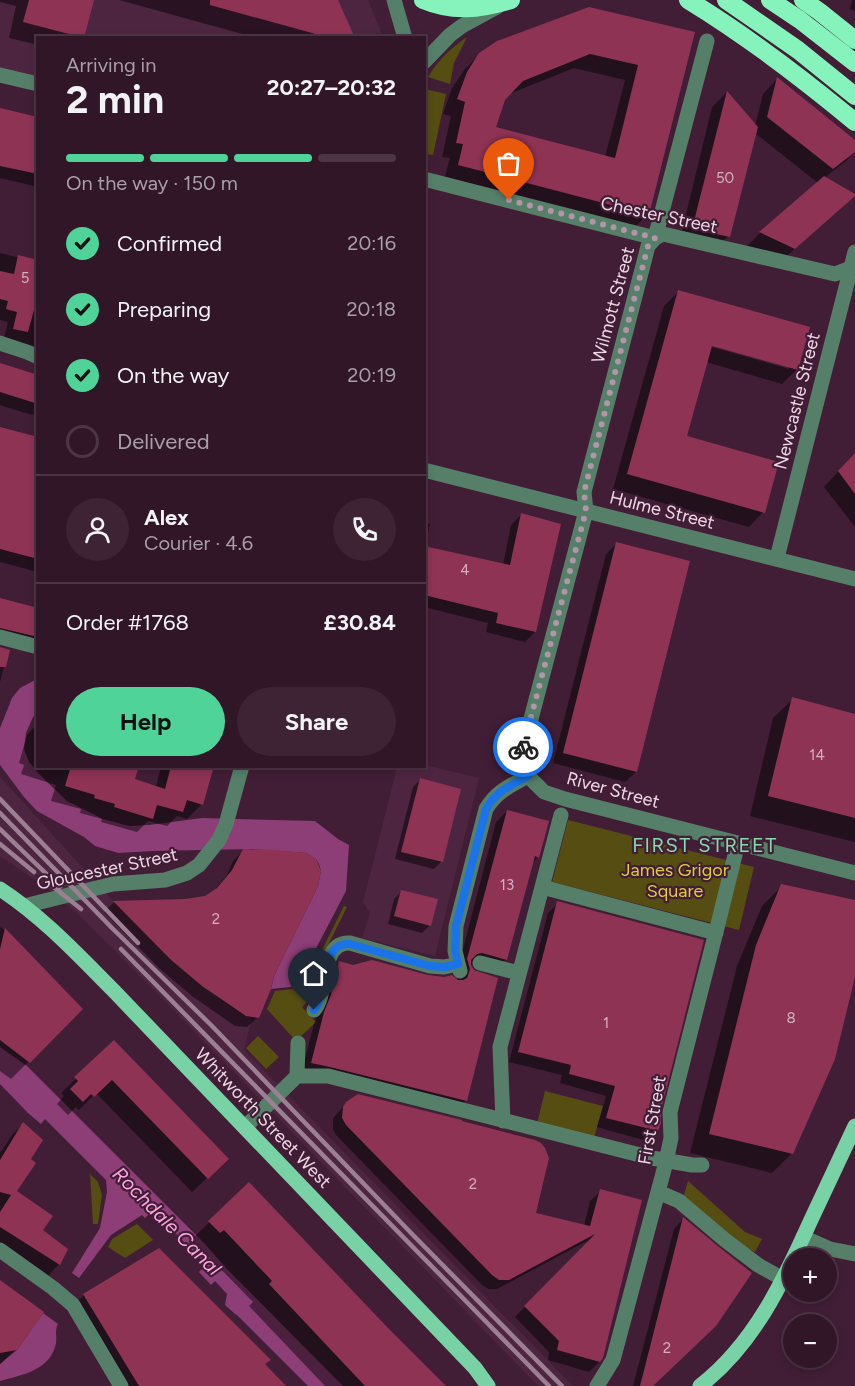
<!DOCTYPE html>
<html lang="en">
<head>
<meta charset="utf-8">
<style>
  body { margin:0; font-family:Figtree,sans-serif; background:#3d2334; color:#f1f3f6; height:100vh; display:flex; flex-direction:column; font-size:22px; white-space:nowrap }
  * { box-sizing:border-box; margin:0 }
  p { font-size:20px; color:#a89fa8 }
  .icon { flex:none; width:33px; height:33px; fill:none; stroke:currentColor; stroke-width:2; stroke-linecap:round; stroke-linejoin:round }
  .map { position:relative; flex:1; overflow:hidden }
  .sheet { position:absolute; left:36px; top:36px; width:390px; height:732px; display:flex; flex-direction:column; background:#311628; border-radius:0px; box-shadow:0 3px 9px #0003,0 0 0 2px #4c3545 }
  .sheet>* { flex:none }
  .buttons { position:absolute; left:783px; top:1248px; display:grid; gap:12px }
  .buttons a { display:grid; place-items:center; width:54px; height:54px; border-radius:50%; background:#311628; box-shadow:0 3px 9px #0003,0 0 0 2px #4c3545; font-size:30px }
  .pin { position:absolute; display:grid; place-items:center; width:51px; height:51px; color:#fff; margin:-62px -26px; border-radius:50% 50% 50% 0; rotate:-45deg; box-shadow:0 0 6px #0007 }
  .pin .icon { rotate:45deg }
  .courier { position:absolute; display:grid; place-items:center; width:60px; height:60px; margin:-30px; border:4px solid #1a73e8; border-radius:50%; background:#fff; color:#222; box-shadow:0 2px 8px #0007 }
  .summary em { font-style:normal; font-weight:700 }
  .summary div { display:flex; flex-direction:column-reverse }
  .summary { display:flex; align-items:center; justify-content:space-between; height:102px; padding:0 30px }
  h1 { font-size:39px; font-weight:700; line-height:45px }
  .bar { display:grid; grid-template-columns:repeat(4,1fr); gap:9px 6px; align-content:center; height:72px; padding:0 30px }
  .bar i { height:8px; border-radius:4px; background:#4c3545 }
  .bar .current { background:#4fd398 }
  .bar p { grid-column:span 4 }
  .line { display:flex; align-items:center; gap:15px; padding:0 30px; border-top:2px solid #4c3545 }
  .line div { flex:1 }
  .round { display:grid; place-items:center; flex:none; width:63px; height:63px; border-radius:32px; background:#3d2334 }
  ol { padding:0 30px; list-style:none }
  li { display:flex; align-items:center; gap:18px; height:66px }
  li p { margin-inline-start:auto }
  li .icon { padding:6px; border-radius:50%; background:#4fd398; color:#111; stroke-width:4 }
  li:last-child { color:#a89fa8 }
  li i { width:33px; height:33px; border:3px solid #4c3545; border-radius:50% }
  .cta { display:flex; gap:12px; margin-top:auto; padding:12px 30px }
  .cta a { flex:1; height:69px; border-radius:36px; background:#4fd398; color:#111; font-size:24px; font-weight:700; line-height:69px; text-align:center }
  .cta a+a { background:#3d2334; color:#f1f3f6 }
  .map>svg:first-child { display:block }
  .built { fill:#4e2541 }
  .green { fill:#564d13 }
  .water { fill:#8e3e76 }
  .shadow { fill:#0007; fill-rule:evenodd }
  .building { fill:#8f3355; fill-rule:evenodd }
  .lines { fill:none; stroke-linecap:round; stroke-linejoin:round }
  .minor { stroke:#567f69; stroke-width:15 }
  .major { stroke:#79d2a5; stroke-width:15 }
  .highway { stroke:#86f3bd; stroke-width:18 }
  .rail { stroke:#9c7f92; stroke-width:4.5 }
  .done { stroke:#b196a8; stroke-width:6; stroke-dasharray:0 10.8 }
  .route { stroke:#1a73e8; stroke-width:8 }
  .labels { text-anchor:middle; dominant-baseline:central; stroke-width:4.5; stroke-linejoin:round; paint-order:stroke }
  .number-label { font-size:15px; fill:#d6aec1 }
  .street-label { font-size:18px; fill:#eed7e5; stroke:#411e36 }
  .park-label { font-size:18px; fill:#e0cb3a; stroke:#411e36 }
  .neighbourhood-label { font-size:20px; letter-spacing:1.5px; fill:#87d8ae; stroke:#411e36 }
  .water-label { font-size:20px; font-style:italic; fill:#fda5df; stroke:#411e36 }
</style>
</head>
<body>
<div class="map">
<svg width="855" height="1386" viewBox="0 0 855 1386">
  <rect width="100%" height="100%" fill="#411e36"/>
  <path class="built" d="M0,0H368L383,37L38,38L37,84L0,75Z
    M425,765L479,778L435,956L362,938L370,913L363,902L397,767L424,766Z
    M0,777L113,901L170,959L224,1002L246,1016L252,1017L244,1050L573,1386H538L161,997L78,914L51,891L0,856Z"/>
  <path class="green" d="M467,37L454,63L450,84L428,77C438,60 451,48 467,37Z
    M425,89L446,94L433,155L425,154Z
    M568,820L754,867L739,930L552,882Z
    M344,906L347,907L323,955L316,974L311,998L302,1007L316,1022L296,1041L267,1009L275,991L303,988Z
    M258,1036L279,1057L266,1069L246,1048Z
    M545,1091L603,1106L594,1138L537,1124Z
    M90,1174L98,1182L102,1195L98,1224H93Z
    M688,1181L745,1232L762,1239L755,1252L743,1246L683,1198Z
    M137,1224L153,1240L125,1258L108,1247L112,1239Z"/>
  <path class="water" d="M37,679V712L33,717L26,733L24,749L29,762L39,774L67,801L103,819L129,826L149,825L202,818L315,821L338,839L349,845L346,891L311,958L299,986L271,989L274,976L318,886L321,871L319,864L316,859L306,853L252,849L153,851L118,853L95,846L84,837L37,811L24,797L0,765V728L12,698L20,688Z
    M0,1047L27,1066L205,1244L226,1268L343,1386H308L237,1315L235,1314L225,1305L227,1294L215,1281L211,1285L199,1272L202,1269L203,1261L161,1219L152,1212H149L148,1215L145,1218L142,1215L111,1235L79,1278L72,1273L100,1228L107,1192L106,1180L45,1119L41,1124L28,1113L0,1084Z
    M43,1313L58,1324C54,1331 58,1339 55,1347C48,1371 21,1375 0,1381V1364L17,1350Z"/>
  <path class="shadow" d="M0,0H93L82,38H38V45L9,38L16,6L0,2Z
    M119,0H336L353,38H257Z
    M852,0H855V11L850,9Z
    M693,33L648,214L633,229L444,180L450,158L442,157L451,116L443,114L452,88L465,69L480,54ZM574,68L625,80L605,157L495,128L503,99L507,95Z
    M777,79L855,142V152L846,161L824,178L840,209L779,263L746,247L760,233L818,183L755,133L729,235L715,250L679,243L712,107L726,93L755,126L763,94Z
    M0,110L38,119V187L0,178Z
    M0,253L38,262V354L34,352L35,346L4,339L8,322L0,320Z
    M678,292L797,369L782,384L706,362L685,438L763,512L749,527L613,489L664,306ZM706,342L789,366V369L705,345Z
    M0,365L38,377V410L32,415L0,405Z
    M0,429L38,439V572L0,562Z
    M855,453V527L824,487Z
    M521,515L535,632L525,642L486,632L488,623L424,607V522L430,524L425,547L503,565L511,525Z
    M616,544L636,772L625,782L553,763L606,554Z
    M0,599L38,609V653L0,640Z
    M0,649L8,651L0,682Z
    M793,699L855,715V842L750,816L773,718Z
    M38,723V766H137L133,780L156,787L161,766H214L212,768L202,804L187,819L177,816L167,826L148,821L137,832L101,822L102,819L80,813L81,809L51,801L56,785L21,774L24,765L19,763L27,735Z
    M420,780L441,862L434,869L395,859L413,787Z
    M507,811L538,857L531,864L506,959L495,970L468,964L473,972L466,1100L454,1112L301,1074L314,1024L320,1008L328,974L339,963L353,966L458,983L457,972L496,822Z
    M243,851L272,976L258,1017L247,1027L235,1026L192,996L160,969L104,912L113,903L185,901L206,897L213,892L227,875L233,861Z
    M782,886L855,901V971L833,1058L791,1154L772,1173L690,1153L737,966L762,906Z
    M402,891L430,925L422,933L388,924L394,899Z
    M558,903L659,1109L657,1131L647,1141L597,1127L606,1096L560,1083L562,1075L509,1062L548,913Z
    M0,927L6,931L81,1009L11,1079L0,1071Z
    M114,1042L227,1159L192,1192L96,1093L79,1110L76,1107L68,1115L57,1104L64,1096L61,1093Z
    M347,1103L534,1214L584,1226L590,1201L601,1191L599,1362L589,1372L548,1360L549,1352L515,1317L589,1240L497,1289H489L482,1285L336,1135L333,1129V1118Z
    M23,1124L15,1192L41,1230L66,1250L59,1264L48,1276L0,1245V1208L1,1206H0V1150L1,1152L12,1135Z
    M249,1184L443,1386H325L249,1306L253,1302L202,1250L199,1252L189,1242Z
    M683,1219L651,1386H633L674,1229Z
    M0,1282L16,1349L0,1364Z
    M84,1295L269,1360L259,1370L231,1386H123L74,1305Z"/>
  <path class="building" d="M29,0H94L84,38L23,22Z
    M210,0H338L355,38H330L210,5Z
    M589,7L695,32L649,215L458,165L463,144L456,143L465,102L457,99L467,72L479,53L497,41ZM590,54L638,65L615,158L496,127L505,100L523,81Z
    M777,77L855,140V152L833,169L767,117Z
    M727,91L758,127L730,237L692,229Z
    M0,108L38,117V174L0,166Z
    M824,176L855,194V196L795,249L759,232Z
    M18,255L38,260V295L28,332L13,329L17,312L6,309L8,301L0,299V271L14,274Z
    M678,290L810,327L798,370L712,346L687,436L779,462L765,513L627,474Z
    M0,363L38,375V404L0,392Z
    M0,427L38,437V559L0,549Z
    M855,453V494L838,471Z
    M521,513L561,524L536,632L496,623L498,613L424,595V546L510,565Z
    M616,542L690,561L637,772L563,753Z
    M0,598L38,608V637L0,628Z
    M0,647L10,650L6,667H0Z
    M792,697L855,714V818L768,796Z
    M71,766H139L135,779L165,789L171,766H214L203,805L187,800L183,812L157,805L153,819L114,807L115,804L94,798L95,795L65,786Z
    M420,778L461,789L443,862L401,852Z
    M507,810L549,821L539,858L535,856L507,960L482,953L477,954L471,960V965L474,970L498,978L467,1101L330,1067L311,1063L324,1012L331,995L339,961L353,965L372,960L428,975L444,977L452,975L458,980H463L467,978L470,969L467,959Z
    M243,849L276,850L306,853L316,859L321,871L318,886L274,976L271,989L259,1018L246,1016L202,986L170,959L113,901L185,899L205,896L217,888L232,870Z
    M781,884L855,900V977L835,1059L793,1154L709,1134L756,945Z
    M401,890L438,899L431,926L394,916Z
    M557,901L704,940L661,1110V1123L658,1131L606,1118L615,1086L569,1074L571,1065L518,1052Z
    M5,928L83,1009L30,1063L0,1040V949Z
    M114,1040L229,1159L208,1179L112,1080L94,1097L91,1094L83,1102L70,1089L78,1081L74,1077Z
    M358,1094L462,1120V1121L535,1140L541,1143L545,1148L549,1158L536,1213L590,1226L600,1189L642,1200L603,1358L600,1362L557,1350L559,1341L524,1306L595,1234L509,1280H499L492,1275L346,1125L342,1118L343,1107L346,1102Z
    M23,1122L43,1140L31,1159L36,1163L17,1191L53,1216L43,1230L68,1249L60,1265L0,1227V1212L11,1195L0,1192V1160Z
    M249,1182L388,1328L446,1386H365L269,1284L272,1281L224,1230L220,1233L208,1221Z
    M683,1217L719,1247L752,1273L716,1326L653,1386H640Z
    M159,1248L271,1360L265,1364L286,1386H139L83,1294Z
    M0,1280L44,1312L17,1350L0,1353Z"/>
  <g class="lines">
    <path class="minor" d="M394,0L405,38
      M707,41L655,238L648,246L646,254L584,492L586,511L523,749L528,776L544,792L565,799L855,873
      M424,62L450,35L462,26L497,7
      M0,75L38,84
      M424,179L655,238L663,234L835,274L851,268
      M0,343L27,352L38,357
      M424,470L855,579
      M777,558L855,252
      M0,637L38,647
      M542,887L716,933
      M24,906L113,884L165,880L187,873L199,865L219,840L226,824L242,766
      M480,963L519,973
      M460,971L455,951L456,926L486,809C497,791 510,786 528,776
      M314,1010C329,994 319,941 350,943L430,966L444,967L458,964
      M297,1076L298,1043
      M503,1121L500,1047L561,815
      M245,1127L297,1076H328L652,1158L692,1165H702
      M658,1192L679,1201L725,1240L758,1265L783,1279
      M803,1237L830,1249L855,1254
      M0,1250L53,1288L73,1305L121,1386
      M597,1386L613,1360L666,1162L671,1138L670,1112L718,924L735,855"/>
    <path class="major" d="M0,889C43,917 78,955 114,991L475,1368L488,1386
      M700,1386C754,1344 783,1282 810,1222C825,1190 840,1158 855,1126"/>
    <path class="highway" d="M423,0C454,13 480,9 511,0
      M688,0C747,36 802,78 855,122
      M726,0L798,50L855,96
      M770,0L800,20L855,63
      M803,0L820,12L855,40"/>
    <path class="rail" d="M0,799L138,943
      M0,813L112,928L212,1026L413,1235L562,1386
      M0,829L60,887
      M0,844L34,872
      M51,885L81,909
      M121,949L549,1386"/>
  </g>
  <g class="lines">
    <path class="done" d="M509,200L655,238L648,246L584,492L586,511L523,747"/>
    <path class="route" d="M314,1010C329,994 319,941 350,944L430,966L444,967L458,964L455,951L456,926L486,809C496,791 510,786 528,776L523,747"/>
  </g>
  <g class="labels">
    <g class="number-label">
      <text x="725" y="178">50</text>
      <text x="25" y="278">5</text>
      <text x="465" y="570">4</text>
      <text x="817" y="755">14</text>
      <text x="507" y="885">13</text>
      <text x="216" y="919">2</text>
      <text x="791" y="1018">8</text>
      <text x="606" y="1023">1</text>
      <text x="473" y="1184">2</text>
      <text x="667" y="1348">2</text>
    </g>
    <g class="street-label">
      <text transform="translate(659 215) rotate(12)">Chester Street</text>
      <text transform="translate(613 305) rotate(-75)">Wilmott Street</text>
      <text transform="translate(797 401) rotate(-76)">Newcastle Street</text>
      <text transform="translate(662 510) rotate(14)">Hulme Street</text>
      <text transform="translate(613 790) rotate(15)">River Street</text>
      <text transform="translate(107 869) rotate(-12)">Gloucester Street</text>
      <text transform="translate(263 1118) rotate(46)">Whitworth Street West</text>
      <text transform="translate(652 1120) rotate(-80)">First Street</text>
    </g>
    <g class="park-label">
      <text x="675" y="870">James Grigor<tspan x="675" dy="21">Square</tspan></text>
    </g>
    <g class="neighbourhood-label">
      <text x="705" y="845">FIRST STREET</text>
    </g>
    <g class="water-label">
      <text transform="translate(167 1221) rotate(45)">Rochdale Canal</text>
    </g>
  </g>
</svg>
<div class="buttons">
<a>+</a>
<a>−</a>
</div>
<div class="pin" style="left:509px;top:200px;background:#ea580c"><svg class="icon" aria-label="bag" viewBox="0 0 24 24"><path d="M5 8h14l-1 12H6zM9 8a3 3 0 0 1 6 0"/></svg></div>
<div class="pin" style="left:314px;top:1010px;background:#1f2937"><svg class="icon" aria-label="home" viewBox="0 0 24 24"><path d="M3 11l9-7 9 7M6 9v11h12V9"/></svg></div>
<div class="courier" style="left:523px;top:747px"><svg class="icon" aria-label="bike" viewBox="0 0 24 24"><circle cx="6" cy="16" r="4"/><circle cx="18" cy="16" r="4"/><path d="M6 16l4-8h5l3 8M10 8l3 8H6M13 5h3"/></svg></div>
<section class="sheet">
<div class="summary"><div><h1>2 min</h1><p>Arriving in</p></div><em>20:27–20:32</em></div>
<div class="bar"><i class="current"></i><i class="current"></i><i class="current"></i><i></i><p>On the way · 150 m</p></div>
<ol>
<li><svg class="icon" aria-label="check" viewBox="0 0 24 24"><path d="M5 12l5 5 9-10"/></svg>Confirmed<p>20:16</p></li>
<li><svg class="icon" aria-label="check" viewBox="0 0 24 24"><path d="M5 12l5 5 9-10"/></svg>Preparing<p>20:18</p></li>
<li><svg class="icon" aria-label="check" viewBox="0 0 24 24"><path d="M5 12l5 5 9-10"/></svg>On the way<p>20:19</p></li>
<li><i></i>Delivered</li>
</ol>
<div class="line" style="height:108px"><a class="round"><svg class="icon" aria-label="person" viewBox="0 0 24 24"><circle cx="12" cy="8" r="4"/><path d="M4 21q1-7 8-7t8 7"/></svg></a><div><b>Alex</b><p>Courier · 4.6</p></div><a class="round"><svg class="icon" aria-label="phone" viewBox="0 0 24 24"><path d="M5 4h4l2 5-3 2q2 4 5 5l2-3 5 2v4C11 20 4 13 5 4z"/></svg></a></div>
<div class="line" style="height:78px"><div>Order #1768</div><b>£30.84</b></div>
<div class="cta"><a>Help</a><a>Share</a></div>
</section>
</div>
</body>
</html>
